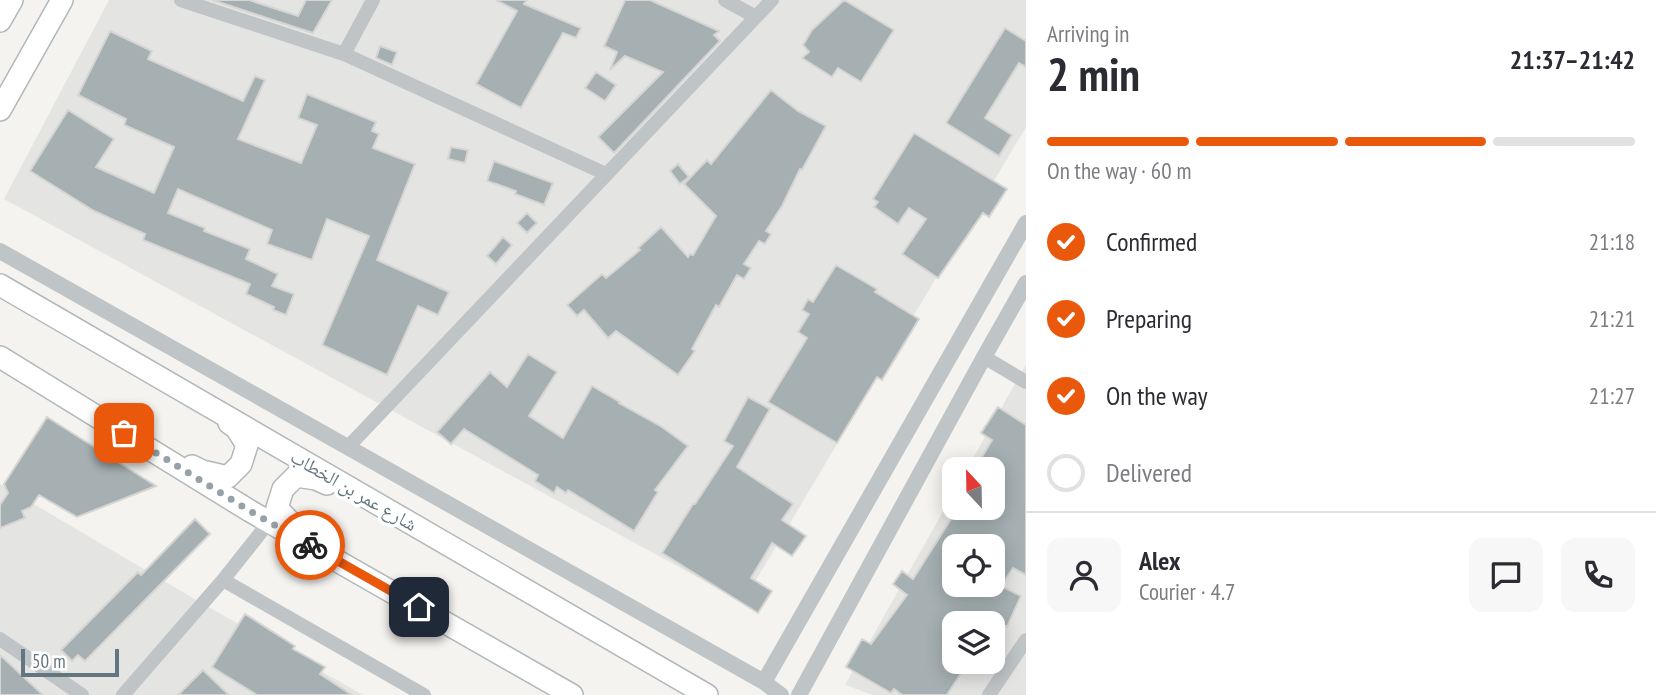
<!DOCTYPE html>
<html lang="en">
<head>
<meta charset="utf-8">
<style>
  body { margin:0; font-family:"PT Sans Narrow","Noto Naskh Arabic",sans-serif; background:#f7f7f7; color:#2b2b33; height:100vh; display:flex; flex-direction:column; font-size:26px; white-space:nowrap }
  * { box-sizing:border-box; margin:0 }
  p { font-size:23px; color:#7c7c81 }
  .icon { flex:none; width:38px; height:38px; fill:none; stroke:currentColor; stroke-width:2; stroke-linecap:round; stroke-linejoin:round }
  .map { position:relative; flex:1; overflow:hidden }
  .sheet { display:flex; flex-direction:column; background:#fff; width:630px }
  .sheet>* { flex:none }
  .needle { width:46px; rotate:338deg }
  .controls { position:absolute; left:942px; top:457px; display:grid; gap:14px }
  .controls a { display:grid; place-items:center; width:63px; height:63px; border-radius:14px; background:#fff; box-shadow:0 4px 18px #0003; font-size:35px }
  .scale { position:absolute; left:21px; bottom:18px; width:98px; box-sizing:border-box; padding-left:7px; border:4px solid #647780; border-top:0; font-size:19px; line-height:24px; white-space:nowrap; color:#647780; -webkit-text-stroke:5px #fff; paint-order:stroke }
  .pin { position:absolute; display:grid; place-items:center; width:60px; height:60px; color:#fff; margin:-30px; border-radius:14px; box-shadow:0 4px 10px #0006 }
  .courier { position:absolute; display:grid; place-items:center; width:70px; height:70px; margin:-35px; border:5px solid #ea580c; border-radius:50%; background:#fff; color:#222; box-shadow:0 2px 9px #0007 }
  .headline em { font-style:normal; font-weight:800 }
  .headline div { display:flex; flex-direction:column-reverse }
  .headline { display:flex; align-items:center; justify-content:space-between; height:119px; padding:0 21px }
  h1 { font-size:46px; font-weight:800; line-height:52px }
  .bar { display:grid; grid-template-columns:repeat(4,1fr); gap:10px 7px; align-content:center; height:84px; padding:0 21px }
  .bar i { height:9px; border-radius:5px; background:#e1e1e2 }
  .bar .selected { background:#ea580c }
  .bar p { grid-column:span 4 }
  .line { display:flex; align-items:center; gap:18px; padding:0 21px; border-top:2px solid #e1e1e2 }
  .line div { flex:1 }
  .round { display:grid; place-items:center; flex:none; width:74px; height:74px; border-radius:14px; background:#f7f7f7 }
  ol { padding:0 21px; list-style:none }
  li { display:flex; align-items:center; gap:21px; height:77px }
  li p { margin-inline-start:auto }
  li .icon { padding:7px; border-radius:50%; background:#ea580c; color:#fff; stroke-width:4 }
  li:last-child { color:#7c7c81 }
  li i { width:38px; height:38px; border:4px solid #e1e1e2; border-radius:50% }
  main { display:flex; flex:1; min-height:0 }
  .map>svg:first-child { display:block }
  .built { fill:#e4e5e3; fill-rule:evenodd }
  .building { fill:#a6b0b2; stroke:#d5d5d3; stroke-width:2; fill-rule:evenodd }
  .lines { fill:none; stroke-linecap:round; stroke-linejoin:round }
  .primary-casing { stroke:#b2b7ba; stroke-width:24 }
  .minor { stroke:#bfc4c6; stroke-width:14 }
  .tertiary { stroke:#bfc4c6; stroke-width:16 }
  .primary { stroke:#fff; stroke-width:21 }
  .done { stroke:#96a2a7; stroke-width:7; stroke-dasharray:0 12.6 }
  .route { stroke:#ea580c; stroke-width:9 }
  .labels { text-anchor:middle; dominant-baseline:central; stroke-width:7; stroke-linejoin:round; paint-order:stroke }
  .street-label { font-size:19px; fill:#647780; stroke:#fff }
</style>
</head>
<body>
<main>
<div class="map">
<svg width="1026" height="695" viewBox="0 0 1026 695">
  <rect width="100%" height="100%" fill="#f4f3f0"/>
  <path class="built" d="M109,0H1026V127L743,602L4,199Z
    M1026,364V695H873L845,685L954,492V508H992V469H967ZM954,546H992V584H954ZM954,623H992V662H954Z
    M0,484L198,601L363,695H0Z"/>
  <path class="building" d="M212,0H249L298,16L306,0H332L313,33Z
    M496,0H527L524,4L581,28L576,38L563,33L521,108L476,84L517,11Z
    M625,0H650L719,31L714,35L720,41L614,153L598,137L663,72L625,56L610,70L617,52L604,46Z
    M844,0L894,30L861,82L838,68L832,77L802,58L809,52L803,45L812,30Z
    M1005,28L1026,41V67L1019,63L985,118L1012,135L999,156L946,123Z
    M110,31L152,51L148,59L243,101L255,76L265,80L238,139L301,163L317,125L298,118L307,94L376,122L372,131L379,134L373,148L415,164L377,260L449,292L438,315L418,306L387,375L322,345L369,236L327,219L312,260L267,244L272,230L178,189L168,213L205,228L204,231L250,249L246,259L278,274L272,286L294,294L286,315L273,310L274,307L246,294L250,284L143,240L145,234L94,211L30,171L68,110L114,139L96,167L154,193L174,147L124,125L126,119L78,95Z
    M380,46L397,52L392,65L376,58Z
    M596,72L616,85L605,101L585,88Z
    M771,90L798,111L826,126L802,170L800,169L782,206L766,231L771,234L765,244L759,241L744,264L751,268L744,279L737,275L719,307L716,305L692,349L695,351L678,375L616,331L608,338L584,310L577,316L567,305L602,274L606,278L640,250L638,248L661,227L688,257L690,254L693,255L716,216L684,184L707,160L711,164Z
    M914,133L1007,189L989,217L983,213L938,278L902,254L926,219L909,208L898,224L874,207L878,202L873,199Z
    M451,147L468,150L465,163L448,159Z
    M494,161L553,183L544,205L515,194L516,191L487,181Z
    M678,164L689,177L680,184L670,171Z
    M527,213L537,223L527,233L517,223Z
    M503,237L512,245L496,264L487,256Z
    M836,265L877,289L875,292L919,319L882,380L877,377L837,443L768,402L807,338L798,332L809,314L802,310L808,299L813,302Z
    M528,354L557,372L529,416L563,438L592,386L620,402L619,403L662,427L688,446L655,490L658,492L634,531L568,490L566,493L557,487L554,493L535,481L538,475L464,429L451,444L437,432L490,372L507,387Z
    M748,397L770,409L737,467L793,504L782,520L806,536L792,556L772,543L751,578L772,591L758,613L662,553L693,504H695L733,446L724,441Z
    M998,407L1026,425V575L1013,568L1001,586L1021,596L1007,627L999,623H954V662H968L947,695H902L894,689L891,693L846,667L862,639L871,644L907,595L893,584L902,571L913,579L958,508H992V469H975L992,440L981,433ZM954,546H992V584H954Z
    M47,417L156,486L77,517L39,495L31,507L22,511L25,518L0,528V505L8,493L4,484Z
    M195,519L210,534L85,661L78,655L72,661L61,650L138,572L141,575Z
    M245,614L295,646L293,649L325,667L320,674L352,695H257L212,667Z
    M0,655L43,695H0Z
    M203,670L229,695H178Z"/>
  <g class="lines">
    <defs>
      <path id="primary" d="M0,21L12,0
        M0,110L62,0
        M0,285L707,695
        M0,357L250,511L572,695
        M192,466L202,471L228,477L241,464L247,445L236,428L229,423
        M302,532L292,524L277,508L283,489L296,476L316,479L327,484"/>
    </defs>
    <use href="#primary" class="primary-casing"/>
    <path class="minor" d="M181,0L344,54L606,174
      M725,0L756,17
      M344,54L373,0
      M984,357L1026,382
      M348,447L772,0
      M223,580L424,695
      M0,639L82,695
      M123,695L223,580L269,522
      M989,695L1026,640"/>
    <path class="tertiary" d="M0,251L764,682L781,695
      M764,682L1026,223
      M799,695L984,357L1026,283"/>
    <use href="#primary" class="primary"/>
  </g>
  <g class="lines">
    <path class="done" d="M124,433L250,511L310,545"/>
    <path class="route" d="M310,545L419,607"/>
  </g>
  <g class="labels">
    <g class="street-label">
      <text transform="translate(354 490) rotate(30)">شارع عمر بن الخطاب</text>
    </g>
  </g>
</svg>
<div class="controls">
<a><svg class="needle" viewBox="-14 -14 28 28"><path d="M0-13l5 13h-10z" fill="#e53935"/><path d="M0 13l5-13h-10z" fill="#7c7c81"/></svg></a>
<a><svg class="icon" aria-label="locate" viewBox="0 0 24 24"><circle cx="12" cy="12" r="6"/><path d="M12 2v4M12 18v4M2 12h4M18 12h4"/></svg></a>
<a><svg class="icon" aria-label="layers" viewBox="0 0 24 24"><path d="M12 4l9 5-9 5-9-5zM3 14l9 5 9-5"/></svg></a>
</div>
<div class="scale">50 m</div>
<div class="pin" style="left:124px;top:433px;background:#ea580c"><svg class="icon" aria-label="bag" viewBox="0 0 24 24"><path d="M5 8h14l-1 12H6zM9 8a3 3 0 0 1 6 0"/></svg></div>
<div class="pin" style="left:419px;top:607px;background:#1f2937"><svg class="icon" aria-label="home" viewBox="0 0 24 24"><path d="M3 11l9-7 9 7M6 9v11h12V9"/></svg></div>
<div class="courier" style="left:310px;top:545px"><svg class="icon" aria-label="bike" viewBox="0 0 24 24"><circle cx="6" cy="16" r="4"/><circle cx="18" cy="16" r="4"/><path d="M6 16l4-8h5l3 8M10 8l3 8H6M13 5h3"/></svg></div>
</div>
<section class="sheet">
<div class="headline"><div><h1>2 min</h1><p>Arriving in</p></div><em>21:37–21:42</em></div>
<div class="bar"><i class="selected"></i><i class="selected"></i><i class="selected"></i><i></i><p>On the way · 60 m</p></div>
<ol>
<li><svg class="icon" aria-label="check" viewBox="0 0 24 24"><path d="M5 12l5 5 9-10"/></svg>Confirmed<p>21:18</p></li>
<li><svg class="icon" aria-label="check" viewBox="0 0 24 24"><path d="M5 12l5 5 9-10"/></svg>Preparing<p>21:21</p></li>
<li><svg class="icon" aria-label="check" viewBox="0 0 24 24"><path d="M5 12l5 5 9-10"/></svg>On the way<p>21:27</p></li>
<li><i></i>Delivered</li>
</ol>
<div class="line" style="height:126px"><a class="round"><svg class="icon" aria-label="person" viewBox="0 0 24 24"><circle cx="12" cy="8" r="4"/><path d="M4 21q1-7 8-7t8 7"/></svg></a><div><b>Alex</b><p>Courier · 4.7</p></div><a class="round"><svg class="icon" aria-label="chat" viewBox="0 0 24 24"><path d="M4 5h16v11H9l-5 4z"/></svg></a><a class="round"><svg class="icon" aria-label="phone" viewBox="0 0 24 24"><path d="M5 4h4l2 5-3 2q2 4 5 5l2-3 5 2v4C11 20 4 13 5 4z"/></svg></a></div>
</section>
</main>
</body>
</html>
